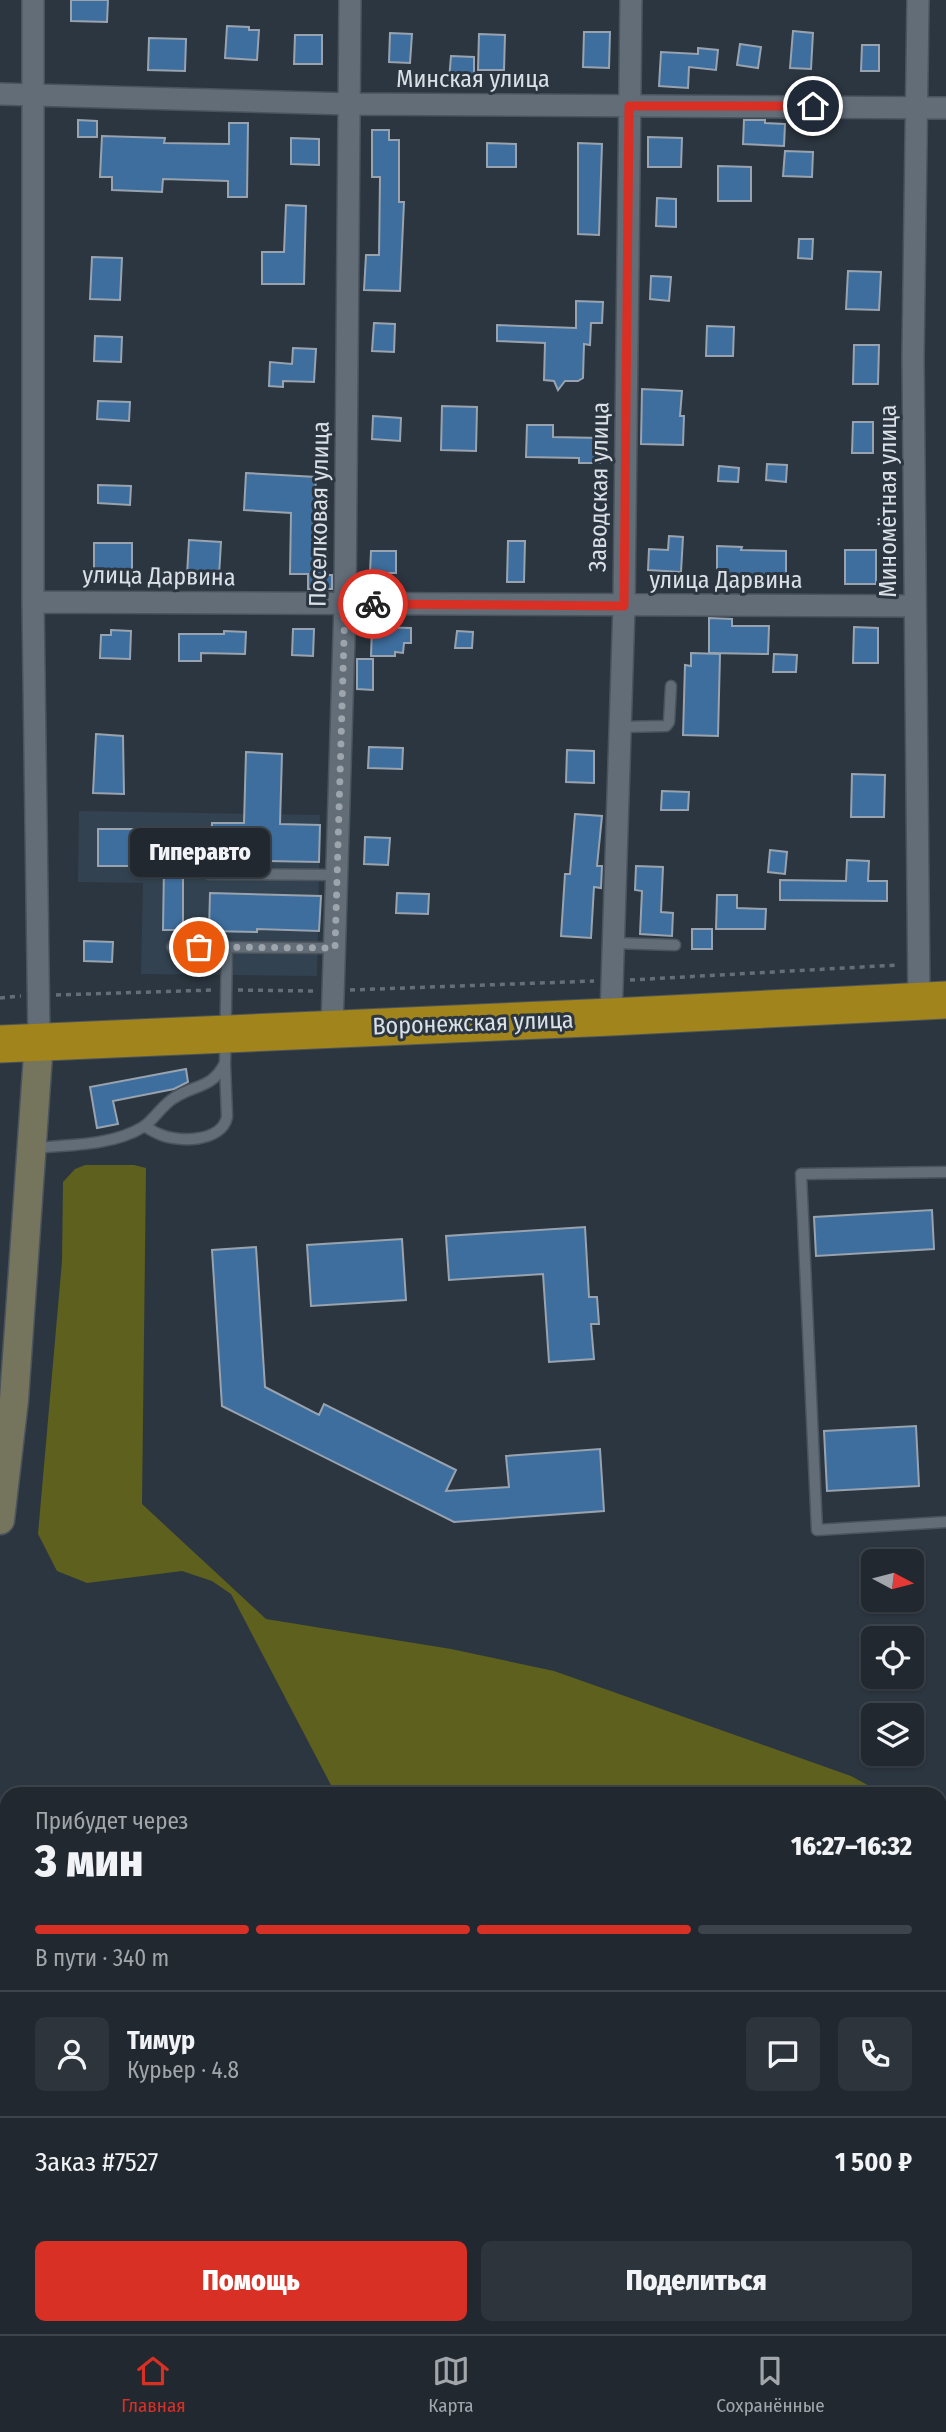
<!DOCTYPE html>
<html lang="ru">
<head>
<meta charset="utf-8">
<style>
  body { margin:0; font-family:"Fira Sans Condensed",sans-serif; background:#2d343c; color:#f1f3f6; height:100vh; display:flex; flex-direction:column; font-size:26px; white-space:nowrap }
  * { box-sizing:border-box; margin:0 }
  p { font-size:23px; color:#a2a6ab }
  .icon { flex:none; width:38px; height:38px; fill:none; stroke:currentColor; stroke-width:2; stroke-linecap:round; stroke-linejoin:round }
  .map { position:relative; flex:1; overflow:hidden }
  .details { position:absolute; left:0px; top:1787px; width:947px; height:548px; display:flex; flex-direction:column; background:#212830; border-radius:21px 21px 0 0; box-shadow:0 2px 5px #0004,0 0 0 2px #3e444c }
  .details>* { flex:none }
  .needle { width:46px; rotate:97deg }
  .fabs { position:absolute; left:861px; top:1549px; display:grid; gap:14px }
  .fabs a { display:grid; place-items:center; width:63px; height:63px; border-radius:10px; background:#212830; box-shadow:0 2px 5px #0004,0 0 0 2px #3e444c; font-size:35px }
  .pin { position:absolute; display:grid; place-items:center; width:60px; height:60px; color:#fff; margin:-30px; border:4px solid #fff; border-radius:50%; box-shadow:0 2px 7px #0007 }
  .courier { position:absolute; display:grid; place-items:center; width:70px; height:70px; margin:-35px; border:5px solid #d93025; border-radius:50%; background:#fff; color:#222; box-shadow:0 2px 9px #0007 }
  .bubble { position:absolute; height:49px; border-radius:10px; background:#212830; box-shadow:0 2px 5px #0004,0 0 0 2px #3e444c; font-size:23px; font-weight:800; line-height:49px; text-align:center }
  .headline em { font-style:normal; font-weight:800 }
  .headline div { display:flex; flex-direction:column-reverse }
  .headline { display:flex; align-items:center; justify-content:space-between; height:119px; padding:0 35px }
  h1 { font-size:46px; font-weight:800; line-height:52px }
  .bar { display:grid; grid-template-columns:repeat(4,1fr); gap:10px 7px; align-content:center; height:84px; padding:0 35px }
  .bar i { height:9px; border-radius:5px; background:#3e444c }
  .bar .selected { background:#d93025 }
  .bar p { grid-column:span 4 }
  .line { display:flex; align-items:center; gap:18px; padding:0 35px; border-top:2px solid #3e444c }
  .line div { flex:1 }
  .round { display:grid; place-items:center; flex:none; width:74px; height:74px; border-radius:10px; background:#2d343c }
  .action { display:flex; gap:14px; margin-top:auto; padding:14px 35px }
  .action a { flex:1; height:80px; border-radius:10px; background:#d93025; color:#fff; font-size:28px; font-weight:800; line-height:80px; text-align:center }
  .action a+a { background:#2d343c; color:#f1f3f6 }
  .tab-bar { display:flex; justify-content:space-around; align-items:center; height:98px; border-top:2px solid #3e444c; background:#212830; font-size:19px; color:#a2a6ab }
  .tab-bar a { display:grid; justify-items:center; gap:4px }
  .tab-bar .selected { color:#d93025 }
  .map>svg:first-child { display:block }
  .built { fill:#334250 }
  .green { fill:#5e601d }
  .building { fill:#3e6e9e; stroke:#98a3af; stroke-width:2 }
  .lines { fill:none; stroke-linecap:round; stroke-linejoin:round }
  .lane-casing { stroke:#4b545c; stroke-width:13 }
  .street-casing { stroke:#4b545c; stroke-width:24 }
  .secondary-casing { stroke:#4b545c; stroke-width:31 }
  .highway-casing { stroke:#4b545c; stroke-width:39 }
  .path { stroke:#656d76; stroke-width:3.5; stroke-dasharray:5 5; stroke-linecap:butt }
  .lane { stroke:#626d78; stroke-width:10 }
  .street { stroke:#626d78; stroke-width:21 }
  .secondary { stroke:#75745c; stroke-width:28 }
  .highway { stroke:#a1841b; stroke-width:37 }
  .done { stroke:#9da4ac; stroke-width:7; stroke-dasharray:0 12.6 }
  .route { stroke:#d93025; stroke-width:9 }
  .labels { text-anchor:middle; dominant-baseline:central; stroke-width:6; stroke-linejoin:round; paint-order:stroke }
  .street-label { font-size:24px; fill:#dae0e6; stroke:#2c3640 }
</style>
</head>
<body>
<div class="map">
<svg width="946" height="2334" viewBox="0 0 946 2334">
  <rect width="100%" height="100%" fill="#2c3640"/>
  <path class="built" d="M79,811L320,815L317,976L141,974L143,883L78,882Z"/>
  <path class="green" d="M85,1165H134L146,1168L142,1504L266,1619L451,1649L554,1671L851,1776L884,1794H338L332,1787L231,1594L212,1581L182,1571L87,1583L57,1571L38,1534L62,1261L63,1182L75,1169Z
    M940,1824L946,1827V2334H759L766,2328H940Z
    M7,2057V2256L0,2253V2060Z
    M330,2328H632L633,2334H341Z"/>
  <path class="building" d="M71,0H108L107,22L71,21Z
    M227,26L249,27V30H259L257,60L225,58Z
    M793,31L813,33L811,69L790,68Z
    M584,32H610L609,68L583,67Z
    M390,33L412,34L410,63L389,62Z
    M479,34L505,35L504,70H478Z
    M295,35H322V64H294Z
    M149,38L186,39L185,71L148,70Z
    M740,44L761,47L758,68L737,65Z
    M862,45H879V71H861Z
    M698,48L718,50L716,70L689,67L688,88L659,86L661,52L698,54Z
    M451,56L474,57V81L449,80Z
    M78,120L97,121V137H78Z
    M744,120H765V123L785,124L784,146L743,144Z
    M229,123H248L247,197H228V181L163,179L162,192L112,190V177H100L102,136L165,138L164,143L229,144Z
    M372,130H389V140H399V202H404L400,291L364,290L366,255H379L380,177H372Z
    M648,137L682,138L681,167H648Z
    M291,138L319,139V165L291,164Z
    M487,143L516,144V167H487Z
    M578,143L602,144L599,235L578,234Z
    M785,151L813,152L812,177L783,176Z
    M718,166L751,167V201H718Z
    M657,198L676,199V227L656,226Z
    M286,205L306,206L304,284H262V252H284Z
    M799,239H813L812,259L798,258Z
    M92,257L122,258L120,300L90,299Z
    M848,271L881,272L879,310L846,309Z
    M651,276L671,277L669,301L650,299Z
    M576,301L603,302L602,323H591L590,345L584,344L583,378L578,381H565L558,390L554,381L544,380L545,343L497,341V325L576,328Z
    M374,323L395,324L394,352L372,351Z
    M707,326L734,327L733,356H706Z
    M95,336L122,337L121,362L94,361Z
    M854,345H879L878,384H853Z
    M293,348L316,349L314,382L283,381V387L269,386L270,362L292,364Z
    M642,389L682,391L680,416H684L683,445L641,444Z
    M98,401L130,402L129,421L97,419Z
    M442,406L477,407L476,451L441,450Z
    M373,416L401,418L400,441L372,439Z
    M853,422H873V453H852Z
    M527,425H553V437L601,438L600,463H579V458L526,457Z
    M767,464L787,465L786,482L766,480Z
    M719,466L739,468L738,482L718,481Z
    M246,473L316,477L313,539L327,540L326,575H332V589H308V574H290L291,513L244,510Z
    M98,485L131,486L130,505L98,503Z
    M669,536L683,537L681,572L648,570L649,549L668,550Z
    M189,540L221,542L219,576L187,575Z
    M508,541H525L524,582H507Z
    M94,543H132V574L94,573Z
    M717,546L742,547L741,550L786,551V583L717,580Z
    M845,550H876V584H845Z
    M371,551H396V573H370Z
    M709,618L732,619V626H769L768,654L709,653Z
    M372,627L411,628V643H404L403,653L395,652V656H371Z
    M854,627L878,628V663H853Z
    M293,629H314L313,656L292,655Z
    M111,630L131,631L130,659L100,658L101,635H111Z
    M224,631L246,632L245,654L201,653V661H179V634H224Z
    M457,631L473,632L472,648H455Z
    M691,653L720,654L718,736L683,735L685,665L691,666Z
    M774,654L797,655L796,672H773Z
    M357,659H373V690L357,689Z
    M96,734L123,736L124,794L93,793Z
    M369,747L403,748L402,769L368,768Z
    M567,750L594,751V783L566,782Z
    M246,752L282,754L280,824L320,825L319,862L211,860L212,823H244Z
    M852,774L885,775L884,817H851Z
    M662,791L689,792L688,810H661Z
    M575,814L602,816L597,866H602L601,888L594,887L591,938L561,936L565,874H570Z
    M98,829H183V930H163L164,866H98Z
    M365,837L390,838L388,865L364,864Z
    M770,850L787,852L785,874L768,872Z
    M847,860L869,861L868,881H887V901L780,900V880L846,881Z
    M636,866L663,867L661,912L673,913L672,936L640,934L642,891L635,890Z
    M210,893L321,896L319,931L257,929V932L209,931Z
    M397,893L429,894L428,914L396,913Z
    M717,895H737V908L766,909L765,929H716Z
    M692,929H712V949H692Z
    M84,941L113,942L112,962L84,961Z
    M186,1069L188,1082L174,1089L113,1101L118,1124L97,1128L90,1087Z
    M932,1210L934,1249L816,1256L814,1217Z
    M585,1227L589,1297H597L599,1324H591L594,1359L549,1362L543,1274L449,1280L446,1236Z
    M402,1239L406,1300L311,1306L307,1245Z
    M256,1247L265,1387L319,1415L324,1404L456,1470L446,1491L509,1487L506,1456L600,1449L604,1511L454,1522L222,1406L212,1250Z
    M916,1426L919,1486L827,1491L824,1431Z"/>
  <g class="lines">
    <defs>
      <path id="lane" d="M620,727L666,726L669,722L671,686
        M209,874L337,875
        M613,943L675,945
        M172,947L335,948
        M144,1126C149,1129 154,1132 159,1134C179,1143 222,1142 227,1117L225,1065
        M32,1148C67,1145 112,1146 143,1127C154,1120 162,1105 174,1098C195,1084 212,1089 225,1063L227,947
        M946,1172L801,1174L817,1530L946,1522"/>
      <path id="street" d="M33,0V602L39,1041
        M918,0L913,357L919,1001
        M0,94L349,104L946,108
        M33,602L915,606
        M611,1017L624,606L631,0
        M332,1028L345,604L350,0"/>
      <path id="secondary" d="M0,1520L14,1400L39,1041
        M0,2282L7,2285
        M120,2328L138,2334"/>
      <path id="highway" d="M0,1044L611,1017L946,1000"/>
    </defs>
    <use href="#lane" class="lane-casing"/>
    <use href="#street" class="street-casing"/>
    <use href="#secondary" class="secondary-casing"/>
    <use href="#highway" class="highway-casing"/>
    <path class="path" d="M630,980L898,965
      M238,990L315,991
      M350,990L594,981
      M56,995L213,990
      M0,998L21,996"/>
    <use href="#lane" class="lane"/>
    <use href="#street" class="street"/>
    <use href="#secondary" class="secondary"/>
    <use href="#highway" class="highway"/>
  </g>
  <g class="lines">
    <path class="done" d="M199,947L335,948L345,604H373"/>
    <path class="route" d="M373,604L624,606L629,106H813"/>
  </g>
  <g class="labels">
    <g class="street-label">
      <text x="473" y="79">Минская улица</text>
      <text transform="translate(599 487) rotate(-89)">Заводская улица</text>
      <text transform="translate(888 501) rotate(-90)">Миномётная улица</text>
      <text transform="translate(319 514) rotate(-89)">Поселковая улица</text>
      <text transform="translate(159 576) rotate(1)">улица Дарвина</text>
      <text x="726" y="580">улица Дарвина</text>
      <text transform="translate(473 1023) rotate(-2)">Воронежская улица</text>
    </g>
  </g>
</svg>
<div class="fabs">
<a><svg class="needle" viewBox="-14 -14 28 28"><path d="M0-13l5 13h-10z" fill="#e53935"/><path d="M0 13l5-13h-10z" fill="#a2a6ab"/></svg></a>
<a><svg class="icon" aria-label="locate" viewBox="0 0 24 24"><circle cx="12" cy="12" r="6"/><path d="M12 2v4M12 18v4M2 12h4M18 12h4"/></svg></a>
<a><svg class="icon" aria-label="layers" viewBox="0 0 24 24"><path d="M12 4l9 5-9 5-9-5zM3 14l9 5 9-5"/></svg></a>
</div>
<div class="pin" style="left:199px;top:947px;background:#ea580c"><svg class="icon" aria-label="bag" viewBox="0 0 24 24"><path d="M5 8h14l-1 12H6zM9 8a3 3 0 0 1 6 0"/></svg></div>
<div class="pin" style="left:813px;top:106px;background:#1f2937"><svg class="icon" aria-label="home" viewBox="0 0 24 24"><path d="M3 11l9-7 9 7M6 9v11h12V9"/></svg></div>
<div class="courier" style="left:373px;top:604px"><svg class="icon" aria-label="bike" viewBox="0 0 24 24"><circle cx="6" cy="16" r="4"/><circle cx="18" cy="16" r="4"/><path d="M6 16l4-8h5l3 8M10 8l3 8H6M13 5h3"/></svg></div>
<div class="bubble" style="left:130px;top:828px;width:140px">Гиперавто</div>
<section class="details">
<div class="headline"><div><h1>3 мин</h1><p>Прибудет через</p></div><em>16:27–16:32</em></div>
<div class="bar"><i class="selected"></i><i class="selected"></i><i class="selected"></i><i></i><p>В пути · 340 m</p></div>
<div class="line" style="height:126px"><a class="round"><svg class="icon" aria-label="person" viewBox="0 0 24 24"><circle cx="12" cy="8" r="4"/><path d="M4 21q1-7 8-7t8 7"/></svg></a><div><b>Тимур</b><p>Курьер · 4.8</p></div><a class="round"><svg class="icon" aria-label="chat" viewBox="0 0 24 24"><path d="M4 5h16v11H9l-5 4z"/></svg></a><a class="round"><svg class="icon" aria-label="phone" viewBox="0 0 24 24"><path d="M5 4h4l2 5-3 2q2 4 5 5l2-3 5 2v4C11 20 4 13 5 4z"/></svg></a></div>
<div class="line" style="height:91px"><div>Заказ #7527</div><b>1 500 ₽</b></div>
<div class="action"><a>Помощь</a><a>Поделиться</a></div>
</section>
</div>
<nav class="tab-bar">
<a class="selected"><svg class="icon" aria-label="home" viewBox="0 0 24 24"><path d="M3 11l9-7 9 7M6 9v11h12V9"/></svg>Главная</a>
<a><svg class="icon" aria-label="map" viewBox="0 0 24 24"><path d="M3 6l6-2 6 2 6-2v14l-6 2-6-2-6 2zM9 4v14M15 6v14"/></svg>Карта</a>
<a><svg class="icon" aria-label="saved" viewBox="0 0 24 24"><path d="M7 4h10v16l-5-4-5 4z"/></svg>Сохранённые</a>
</nav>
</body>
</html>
